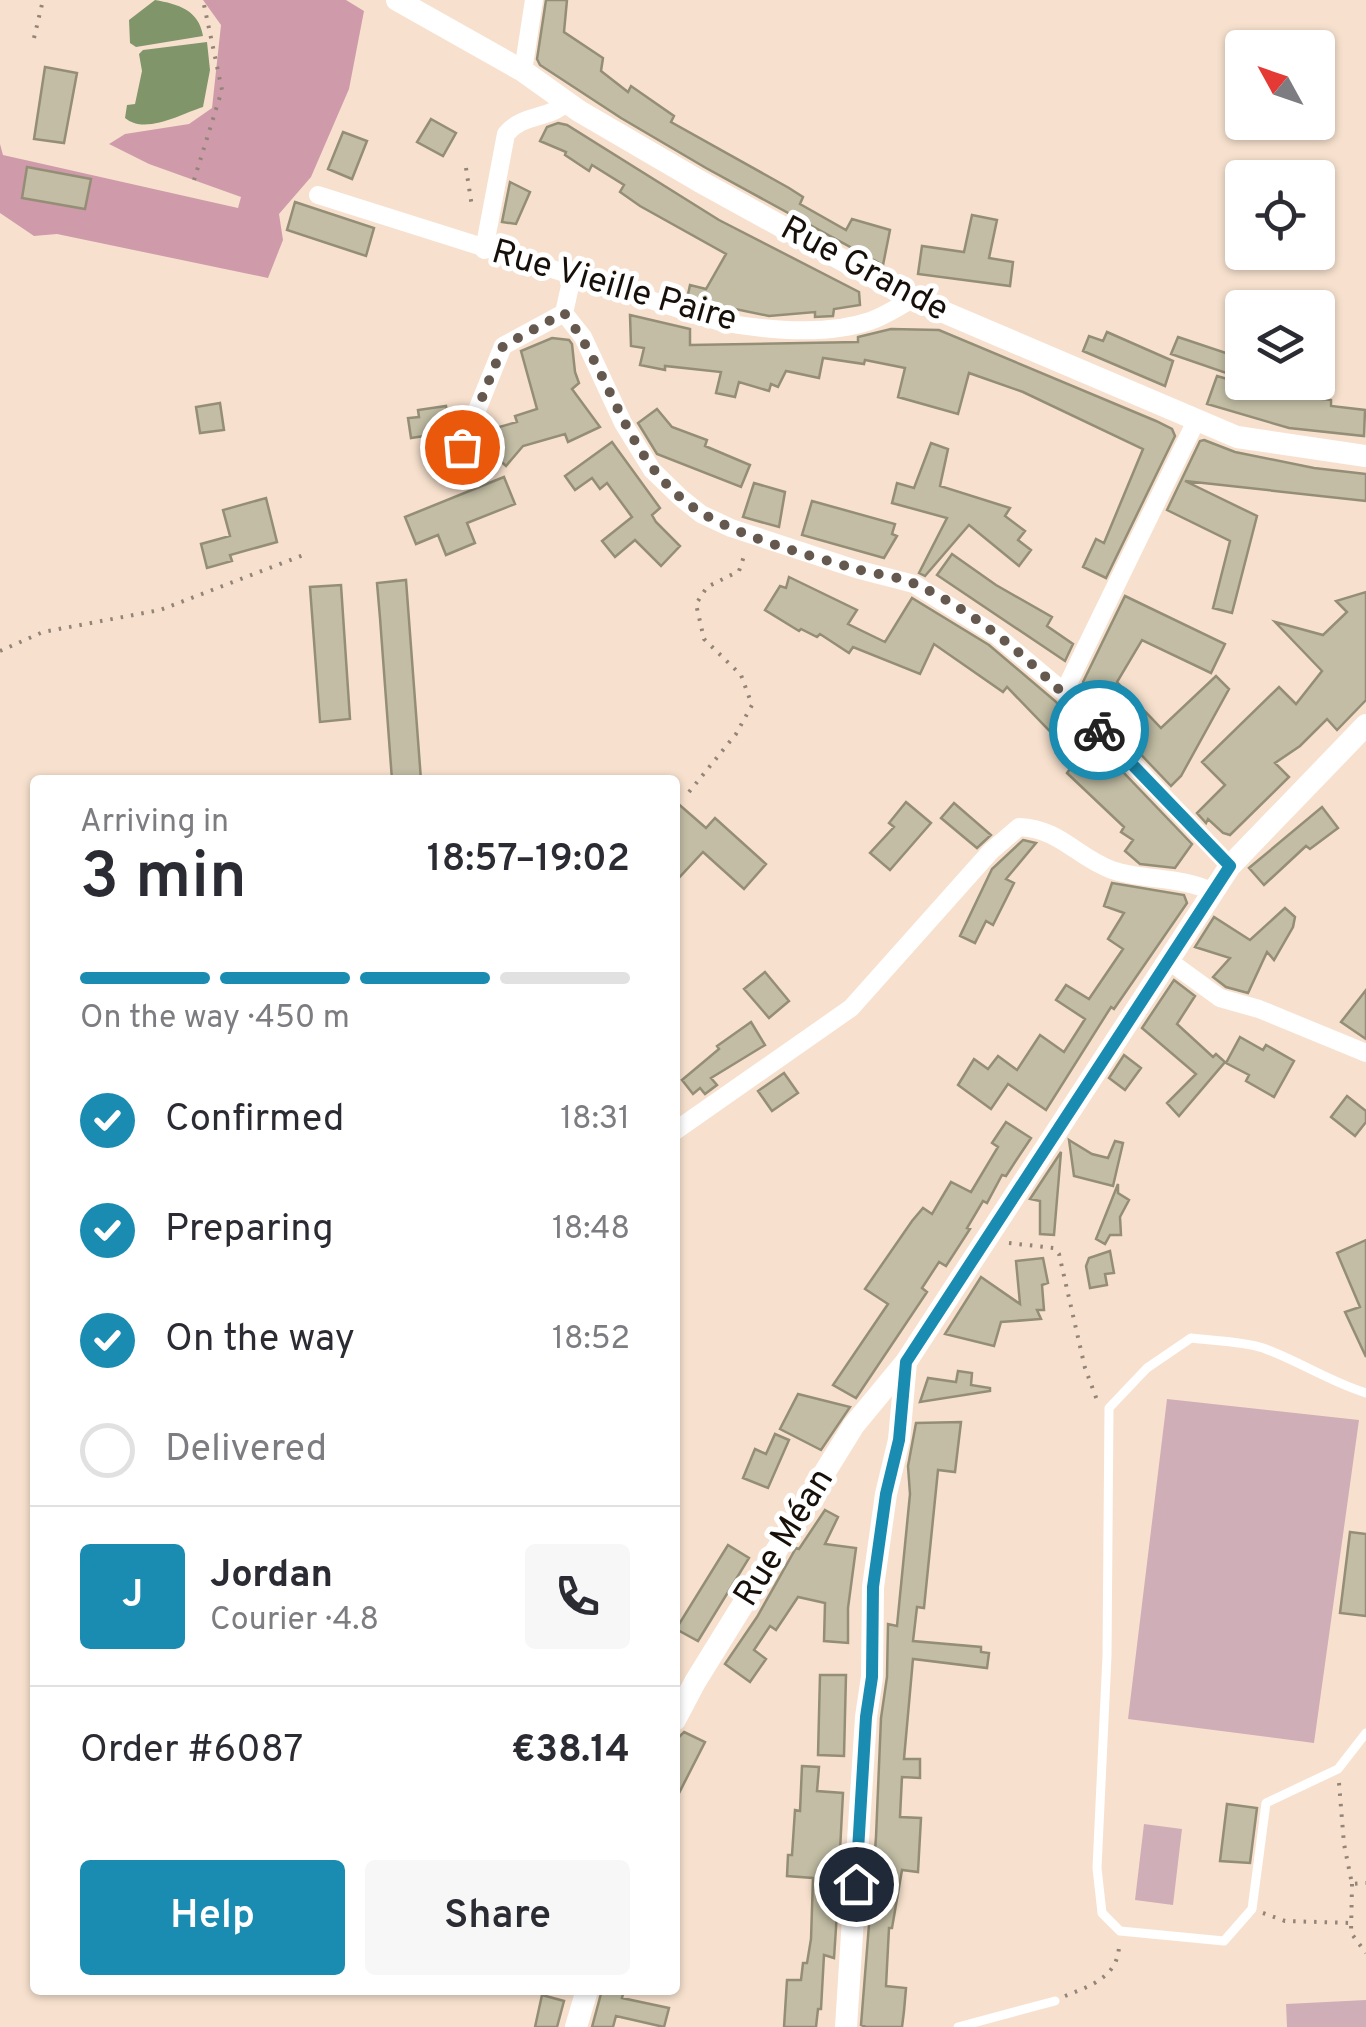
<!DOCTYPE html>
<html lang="en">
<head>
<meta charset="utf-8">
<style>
  body { margin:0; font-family:Overpass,sans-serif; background:#f7f7f7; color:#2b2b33; height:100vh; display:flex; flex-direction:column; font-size:38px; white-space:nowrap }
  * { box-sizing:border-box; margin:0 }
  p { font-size:32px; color:#7c7c81 }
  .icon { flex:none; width:55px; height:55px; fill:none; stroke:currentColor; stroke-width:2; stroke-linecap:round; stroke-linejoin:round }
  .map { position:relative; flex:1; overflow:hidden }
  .details { position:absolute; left:30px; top:775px; width:650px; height:1220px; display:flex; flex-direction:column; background:#fff; border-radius:10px; box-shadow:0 2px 8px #0004 }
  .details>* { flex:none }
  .needle { width:65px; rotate:310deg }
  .controls { position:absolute; left:1225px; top:30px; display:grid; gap:20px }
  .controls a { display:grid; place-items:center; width:110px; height:110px; border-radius:10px; background:#fff; box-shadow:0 2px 8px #0004; font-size:50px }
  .pin { position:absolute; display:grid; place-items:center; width:85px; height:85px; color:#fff; margin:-42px; border:5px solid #fff; border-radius:50%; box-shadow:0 2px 10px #0007 }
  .courier { position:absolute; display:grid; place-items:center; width:100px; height:100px; margin:-50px; border:8px solid #1b8cb1; border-radius:50%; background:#fff; color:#222; box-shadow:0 2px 12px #0007 }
  .summary em { font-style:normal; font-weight:600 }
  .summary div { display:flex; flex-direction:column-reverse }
  .summary { display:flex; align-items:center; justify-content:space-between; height:170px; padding:0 50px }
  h1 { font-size:65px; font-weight:600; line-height:75px }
  .bar { display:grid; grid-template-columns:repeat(4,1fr); gap:15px 10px; align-content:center; height:120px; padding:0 50px }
  .bar i { height:12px; border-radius:8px; background:#e1e1e2 }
  .bar .active { background:#1b8cb1 }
  .bar p { grid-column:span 4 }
  .line { display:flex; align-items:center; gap:25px; padding:0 50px; border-top:2px solid #e1e1e2 }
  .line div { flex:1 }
  .round { display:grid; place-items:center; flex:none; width:105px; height:105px; border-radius:10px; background:#f7f7f7 }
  ol { padding:0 50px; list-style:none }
  li { display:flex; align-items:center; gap:30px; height:110px }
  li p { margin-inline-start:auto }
  li .icon { padding:10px; border-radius:50%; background:#1b8cb1; color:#fff; stroke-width:4 }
  li:last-child { color:#7c7c81 }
  li i { width:55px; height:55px; border:5px solid #e1e1e2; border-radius:50% }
  .cta { display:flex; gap:20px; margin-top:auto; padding:20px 50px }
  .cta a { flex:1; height:115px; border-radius:10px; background:#1b8cb1; color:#fff; font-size:40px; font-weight:600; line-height:115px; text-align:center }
  .cta a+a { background:#f7f7f7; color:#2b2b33 }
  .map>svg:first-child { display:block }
  .green { fill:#d0aeb8 }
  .forest { fill:#cf9bab }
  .water { fill:#81956b }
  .building { fill:#c2bda4; stroke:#948e76; stroke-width:2.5 }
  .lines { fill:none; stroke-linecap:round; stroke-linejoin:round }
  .path { stroke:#938477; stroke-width:4; stroke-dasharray:2.5 8; stroke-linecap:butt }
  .lane { stroke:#fff; stroke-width:9 }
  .street { stroke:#fff; stroke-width:18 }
  .secondary { stroke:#fff; stroke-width:22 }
  .done { stroke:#65594f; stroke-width:10; stroke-dasharray:0 18 }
  .route { stroke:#1b8cb1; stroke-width:12 }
  .labels { text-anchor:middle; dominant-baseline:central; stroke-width:10; stroke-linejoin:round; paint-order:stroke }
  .street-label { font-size:35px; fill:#17100a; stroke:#fff }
</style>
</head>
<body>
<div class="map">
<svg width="1366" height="2027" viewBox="0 0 1366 2027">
  <rect width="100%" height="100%" fill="#f7e1ce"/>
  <path class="green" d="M1167,1399L1359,1420L1314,1743L1128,1719Z
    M1144,1824L1182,1829L1173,1905L1135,1900Z
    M1366,2000V2027H1287L1286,2004Z"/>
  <path class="forest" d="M203,0H346L364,11L349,89L311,177L279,214L283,240L268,278L57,234L34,236L0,213V144L3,155L238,208L241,197L149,164L109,144L125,134L189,124L212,108L221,25Z"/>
  <path class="water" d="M155,0C178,4 199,10 203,36L136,47L130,43L129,20Z
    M207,42L210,70L203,107C181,114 145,135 125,118L127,105L135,104L142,71L139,54L143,50Z"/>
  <path class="building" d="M546,0H567L564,32L603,58L601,71L628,92L631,86L674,116L671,122L789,188L803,197L800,204L846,230L852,219L890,230L883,265L706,168L621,118L540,65L537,59Z
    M45,67L77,73L64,143L34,139Z
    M431,119L456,133L443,156L417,142Z
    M558,123L567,125L719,220L859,292L860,305L834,309L833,316L815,317V312L769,316L687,299L690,285L706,289L726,254L640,206L620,192L624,185L592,165L589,171L565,155L566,152L540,141L547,127Z
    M343,132L367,141L352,179L328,169Z
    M27,167L91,179L85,209L22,198Z
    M510,182L530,192L516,224L502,222Z
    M295,202L374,228L366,256L287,230Z
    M972,215L997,220L989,258L1013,262L1010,286L918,274L922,246L964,252Z
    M630,315L690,329V345L858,342V337L891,329L939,330L1156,421L1172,429L1175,436L1106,578L1083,567L1096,539L1104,543L1143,449L1023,392L969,373L958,414L898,397L905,368L865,360L864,364L823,358L819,378L786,371L778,387L771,384L769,391L739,382L735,397L716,393L721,372L665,366V370L640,365L644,348L631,346Z
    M1107,332L1173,361L1165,386L1083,351L1089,336L1103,341Z
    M1178,337L1235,356L1229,374L1171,354Z
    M552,338L569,340L572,344L575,372L579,383L572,389L600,427L568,442L565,434L523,446L506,466L478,441L481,432L517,422L515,416L537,409L521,351Z
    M1217,376L1279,394L1331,400V406L1365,410L1364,436L1289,428L1207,404Z
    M220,403L224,430L200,433L196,407Z
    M446,406L450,432L411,438L408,418L419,417L418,410Z
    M657,409L672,427L707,440L705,446L750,465L741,487L657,454L638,423Z
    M1204,440L1235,452L1314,468L1366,474V501L1185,481L1257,516L1232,613L1213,608L1230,541L1167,510L1200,441Z
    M612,442L660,508L652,515L656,522L680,546L661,566L635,540L615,557L602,541L632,517L607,483L600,489L592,478L575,490L565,476Z
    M931,443L948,449L940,486L1010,508L1005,516L1025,531L1018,540L1031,550L1019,566L969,525L925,576L919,573L947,518L892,503L897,483L914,488Z
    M504,477L515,504L467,523L475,543L446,555L438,535L416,544L405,517Z
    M754,483L785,492L779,527L743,517Z
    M266,498L277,542L230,555L232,561L207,568L201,544L230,536L223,510Z
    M812,501L895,524L892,534L897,536L884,558L802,535Z
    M952,554L996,585L1052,617L1047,626L1073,644L1065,661L937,575Z
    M789,577L857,610L848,624L885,642L912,598L989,645L1055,701L1192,844L1175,868L1140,864L1125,851L1133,840L1121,832L1124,827L1067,773L1070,769L1056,753L1064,746L1007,687L1003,692L934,644L920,674L853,647L849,653L820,634L817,637L801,629L799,631L765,610L780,586L786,588Z
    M406,580L421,780H392L380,618L377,583Z
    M341,585L350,719L320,722L310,587Z
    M1366,592V700L1337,730L1327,719L1300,746L1275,763L1289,777L1230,835L1223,833L1208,819L1206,823L1197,813L1225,785L1202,762L1279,687L1296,704L1322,671L1275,622L1323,635L1347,612L1336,601Z
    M1125,596L1225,644L1211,673L1142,640L1117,682L1161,728L1216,676L1229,689L1181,776L1171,786L1084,695L1083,682Z
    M675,801L706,828L715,818L766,864L744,889L703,852L675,882Z
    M906,802L931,823L890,870L870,853L894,827L889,823Z
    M954,803L991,835L977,848L941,818Z
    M1322,807L1338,828L1310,849L1306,846L1264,885L1249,868Z
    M1023,840L1036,843L1006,879L1014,883L993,925L986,921L975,943L960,936L992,869Z
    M1112,883L1184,895L1187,903L1114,1009L1111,1007L1046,1110L1008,1084L991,1109L958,1085L974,1059L988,1069L998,1056L1017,1070L1040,1035L1064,1052L1085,1019L1056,1000L1066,985L1089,999L1123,949L1108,939L1124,913L1104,906Z
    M1285,908L1295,917L1293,927L1274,960L1267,952L1248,993L1226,987L1213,977L1230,958L1195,947L1214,917L1250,940Z
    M765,972L789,1001L769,1018L744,989Z
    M1174,980L1195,996L1177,1024L1213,1057L1216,1054L1225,1062L1179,1116L1167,1103L1196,1074L1142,1028Z
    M1366,990V1039L1341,1022Z
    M751,1022L765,1045L711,1078L717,1085L705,1094L700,1088L693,1094L682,1080L719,1049L717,1046Z
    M1240,1037L1263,1050L1266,1045L1294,1061L1274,1097L1246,1081L1249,1075L1226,1063Z
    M1124,1055L1141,1068L1125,1090L1109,1078Z
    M784,1073L798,1093L772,1111L758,1091Z
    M1347,1096L1366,1111V1122L1355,1136L1331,1117Z
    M1006,1122L1031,1138L1017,1159L1006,1176L1002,1175L987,1203L983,1201L967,1228L970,1229L946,1266L939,1262L922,1288L927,1292L856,1398L833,1385L888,1304L865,1289L912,1221L923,1208L932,1214L951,1182L971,1192L998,1147L992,1143Z
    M1069,1140L1092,1154L1108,1158L1115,1141L1123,1143L1113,1186L1074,1176Z
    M1061,1152L1054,1235L1040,1234V1201L1030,1199Z
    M1118,1184V1193L1129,1200L1120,1217L1121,1235H1110L1105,1244L1096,1239Z
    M1366,1240V1357L1345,1312L1360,1307L1337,1253Z
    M1110,1251L1114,1273L1105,1274L1107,1285L1090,1288L1086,1266L1089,1258Z
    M1043,1258L1048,1283L1042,1285L1044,1310H1037L1041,1319L1001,1322L994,1346L945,1334L981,1277L1020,1304L1016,1261Z
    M958,1371L972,1373L971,1385L990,1388V1391L920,1402L928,1378L956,1382Z
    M798,1394L850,1407L821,1450L780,1429Z
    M961,1422L955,1472L938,1470L924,1608L917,1607L913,1641L981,1647V1652L989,1653L987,1668L913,1659L904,1759H920V1778L902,1777L900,1817L921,1818L918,1872L902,1870L892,1928H889L886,1986L906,1988L904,2011L902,2027H866L861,2025L876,1837L881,1718L887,1677L888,1624L897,1626L910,1494L908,1466L916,1423Z
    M775,1434L789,1440L768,1488L743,1478L755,1449L766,1454Z
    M825,1510L838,1517L825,1544L856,1548L848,1608V1643L824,1641L825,1603L798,1597L776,1630L770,1626L754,1650L766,1659L750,1682L725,1664L757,1617L796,1548L799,1549Z
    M1350,1532L1366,1534V1616L1340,1613Z
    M728,1545L749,1558L698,1641L676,1629Z
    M820,1675H846L844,1756L818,1755Z
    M684,1732L705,1742L675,1801V1741Z
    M802,1766L819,1767L817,1791L843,1793L836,1928L834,1958L824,1955L821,2009H818L816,2027H784L787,1980H801L803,1963H807L811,1939L813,1878L787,1876L788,1855H792L795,1810L800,1811Z
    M1227,1804L1257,1808L1250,1863L1220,1861Z
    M602,1990H624L622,1998L669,2008L664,2027L616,2016L613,2027H592Z
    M542,1995L564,2001L557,2027H535Z"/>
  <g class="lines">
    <path class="path" d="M34,38L43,0
      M466,168L472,207
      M194,180L222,90L203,0
      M0,651L43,632L160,610L306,554
      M689,792L736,734L752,705L741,675L704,639L696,604L707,587L739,571L745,553
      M1009,1243L1054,1248L1059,1254L1085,1368L1097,1400
      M1339,1783L1344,1844L1352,1884L1366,1883
      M1352,1884L1351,1933L1366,1953
      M1263,1913L1285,1921L1352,1923
      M1065,1996C1090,1986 1118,1977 1119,1946"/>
    <path class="lane" d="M1366,1393C1330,1382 1299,1361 1263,1348C1241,1341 1214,1341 1191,1338L1147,1368L1109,1408L1107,1656L1097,1868L1102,1913L1120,1931L1224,1941L1252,1909L1266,1803L1338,1769L1366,1733
      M958,2027L1055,2001"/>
    <path class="street" d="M523,71L534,0
      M318,195L720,322C765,330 826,336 870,321C885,316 899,306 913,299
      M484,250L506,134C523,113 549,120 567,102
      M572,277L564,313L583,337L623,423L652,470L681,498L701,514L731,528L856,569L914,584L996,635L1064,692L1230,866
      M463,465L462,447L503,346L564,313
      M1064,692L1197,419
      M1169,961L1220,998L1259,1009L1366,1053
      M675,1131L851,1008L991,851L1019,827C1061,829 1076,857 1112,870C1145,881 1181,876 1213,892"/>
    <path class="secondary" d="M397,0L523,71L579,111L699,181L913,299L1237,437L1366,456
      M675,1720L695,1682L854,1425L906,1362L1230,866L1366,725
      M576,2027L587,1990
      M846,2027L866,1717L872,1677L873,1587L886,1494L899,1440L906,1362"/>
  </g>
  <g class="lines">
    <path class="done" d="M462,447L503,346L564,313C610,371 622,448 681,498C721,533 805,554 856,569C875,574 897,576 915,584C986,616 1046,675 1099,730"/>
    <path class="route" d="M856,1884L866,1717L872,1677L873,1587L886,1494L899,1440L906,1362L1230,866L1099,730"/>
  </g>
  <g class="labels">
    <g class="street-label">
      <text transform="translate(864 270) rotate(28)">Rue Grande</text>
      <text transform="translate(614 287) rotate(16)">Rue Vieille Paire</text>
      <text transform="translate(785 1538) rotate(-58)">Rue Méan</text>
    </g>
  </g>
</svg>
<div class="controls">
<a><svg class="needle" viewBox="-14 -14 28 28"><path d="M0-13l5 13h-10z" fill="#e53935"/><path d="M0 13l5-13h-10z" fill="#7c7c81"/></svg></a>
<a><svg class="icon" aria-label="locate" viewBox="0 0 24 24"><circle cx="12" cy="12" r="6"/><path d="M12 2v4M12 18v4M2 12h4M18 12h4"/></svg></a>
<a><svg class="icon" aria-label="layers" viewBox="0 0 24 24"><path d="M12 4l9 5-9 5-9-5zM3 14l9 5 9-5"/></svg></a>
</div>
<div class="pin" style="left:462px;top:447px;background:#ea580c"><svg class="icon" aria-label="bag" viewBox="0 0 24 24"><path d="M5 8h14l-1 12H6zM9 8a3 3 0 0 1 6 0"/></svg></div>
<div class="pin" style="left:856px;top:1884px;background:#1f2937"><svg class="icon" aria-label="home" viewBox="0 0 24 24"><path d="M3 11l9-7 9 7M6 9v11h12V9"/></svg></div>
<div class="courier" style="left:1099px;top:730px"><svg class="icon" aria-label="bike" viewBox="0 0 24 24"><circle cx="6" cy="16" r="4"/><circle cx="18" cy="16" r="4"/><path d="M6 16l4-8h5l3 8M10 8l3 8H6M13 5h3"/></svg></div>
<section class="details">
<div class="summary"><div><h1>3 min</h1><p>Arriving in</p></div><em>18:57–19:02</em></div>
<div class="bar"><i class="active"></i><i class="active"></i><i class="active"></i><i></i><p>On the way · 450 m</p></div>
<ol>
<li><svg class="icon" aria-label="check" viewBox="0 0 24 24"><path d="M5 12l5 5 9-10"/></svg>Confirmed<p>18:31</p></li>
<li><svg class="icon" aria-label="check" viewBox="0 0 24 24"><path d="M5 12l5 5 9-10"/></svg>Preparing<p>18:48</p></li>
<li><svg class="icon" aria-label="check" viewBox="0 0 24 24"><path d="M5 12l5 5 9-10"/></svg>On the way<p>18:52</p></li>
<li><i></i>Delivered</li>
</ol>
<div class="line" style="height:180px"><b class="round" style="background:#1b8cb1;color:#fff">J</b><div><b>Jordan</b><p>Courier · 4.8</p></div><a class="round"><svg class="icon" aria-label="phone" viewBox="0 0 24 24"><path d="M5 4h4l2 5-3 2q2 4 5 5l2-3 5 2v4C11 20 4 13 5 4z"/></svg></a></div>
<div class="line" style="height:130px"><div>Order #6087</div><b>€38.14</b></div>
<div class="cta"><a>Help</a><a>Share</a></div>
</section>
</div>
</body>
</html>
